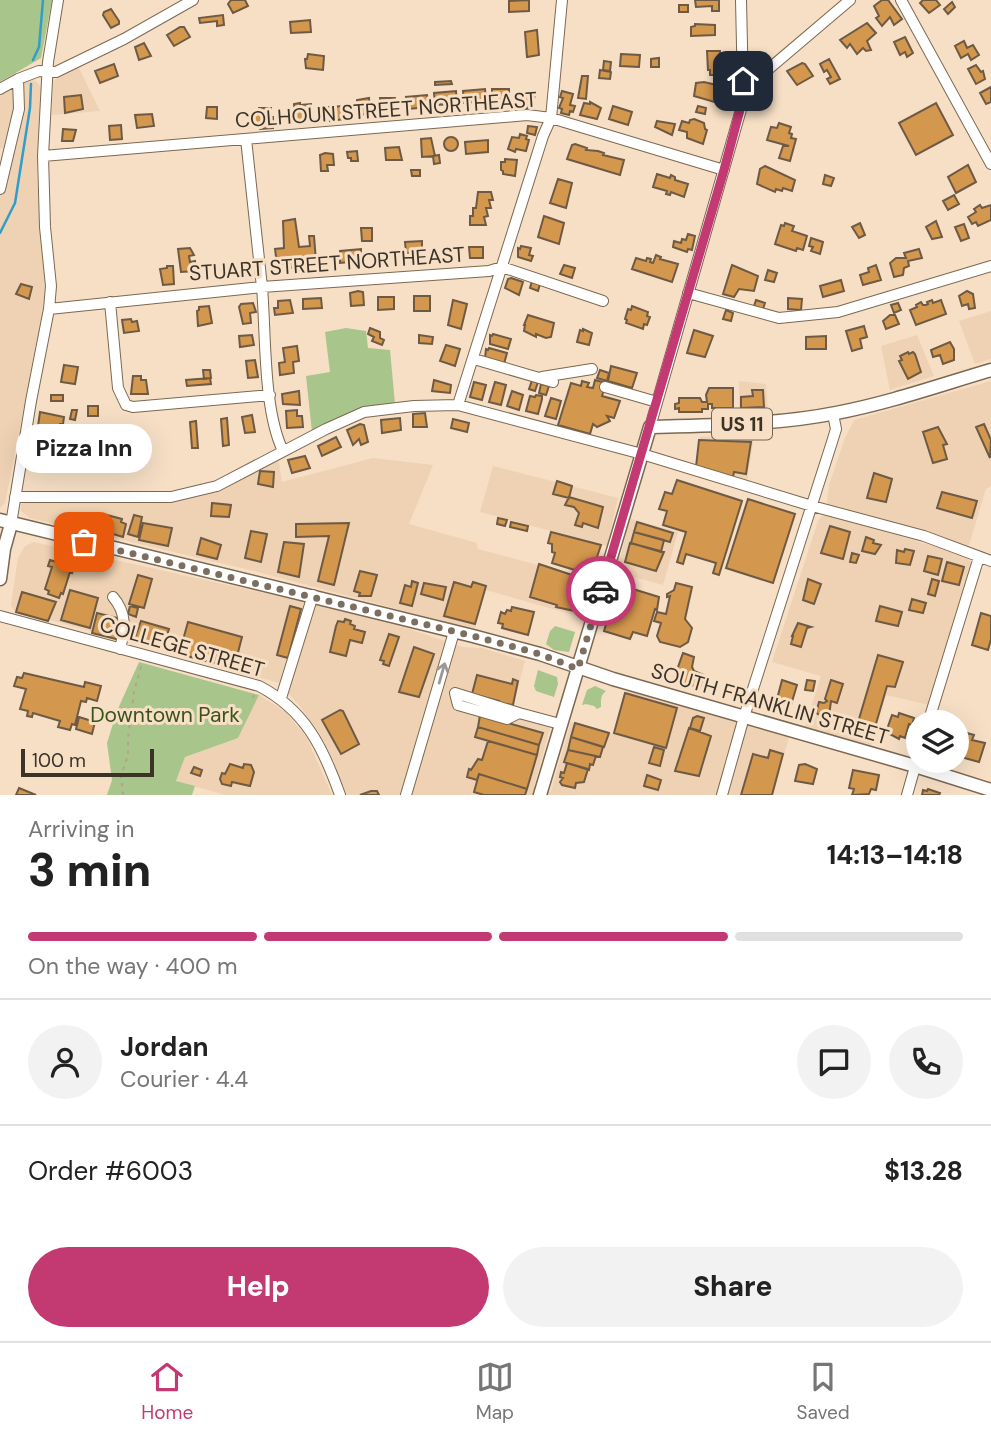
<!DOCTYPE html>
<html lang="en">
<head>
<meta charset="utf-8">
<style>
  body { margin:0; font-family:"DM Sans",sans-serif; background:#f2f2f2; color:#222; height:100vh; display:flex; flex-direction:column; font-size:26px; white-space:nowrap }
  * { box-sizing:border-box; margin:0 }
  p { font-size:23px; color:#767676 }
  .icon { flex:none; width:38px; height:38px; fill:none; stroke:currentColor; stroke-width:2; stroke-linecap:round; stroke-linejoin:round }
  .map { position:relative; height:795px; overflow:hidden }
  .drawer { display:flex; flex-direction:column; background:#fff; flex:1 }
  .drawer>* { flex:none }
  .controls { position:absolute; left:906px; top:710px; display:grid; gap:14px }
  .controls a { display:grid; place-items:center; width:63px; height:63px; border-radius:50%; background:#fff; box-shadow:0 7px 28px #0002; font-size:35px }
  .scale { position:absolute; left:21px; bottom:18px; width:133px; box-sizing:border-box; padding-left:7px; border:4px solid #3b3228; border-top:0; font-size:19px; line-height:24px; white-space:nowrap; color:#3b3228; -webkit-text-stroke:5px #f6dfc5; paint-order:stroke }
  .pin { position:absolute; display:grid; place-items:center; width:60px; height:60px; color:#fff; margin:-30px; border-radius:14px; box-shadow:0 4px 10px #0006 }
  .courier { position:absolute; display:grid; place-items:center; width:70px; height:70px; margin:-35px; border:5px solid #c33972; border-radius:50%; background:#fff; color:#222; box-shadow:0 2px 9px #0007 }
  .bubble { position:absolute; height:49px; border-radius:24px; background:#fff; box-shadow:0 7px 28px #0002; font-size:23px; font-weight:800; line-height:49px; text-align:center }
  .head em { font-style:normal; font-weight:800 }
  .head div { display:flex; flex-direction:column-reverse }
  .head { display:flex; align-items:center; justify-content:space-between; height:119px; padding:0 28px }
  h1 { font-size:46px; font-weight:800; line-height:52px }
  .bar { display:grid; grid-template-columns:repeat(4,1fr); gap:10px 7px; align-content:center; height:84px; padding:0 28px }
  .bar i { height:9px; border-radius:5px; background:#e0e0e0 }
  .bar .selected { background:#c33972 }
  .bar p { grid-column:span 4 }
  .line { display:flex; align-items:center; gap:18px; padding:0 28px; border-top:2px solid #e0e0e0 }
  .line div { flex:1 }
  .round { display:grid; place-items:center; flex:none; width:74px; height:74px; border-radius:37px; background:#f2f2f2 }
  .primary-button { display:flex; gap:14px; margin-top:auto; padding:14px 28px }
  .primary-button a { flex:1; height:80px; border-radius:42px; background:#c33972; color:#fff; font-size:28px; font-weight:800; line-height:80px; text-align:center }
  .primary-button a+a { background:#f2f2f2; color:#222 }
  .tab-bar { display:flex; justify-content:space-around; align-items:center; height:98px; border-top:2px solid #e0e0e0; background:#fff; font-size:19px; color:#767676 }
  .tab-bar a { display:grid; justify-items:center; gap:4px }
  .tab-bar .selected { color:#c33972 }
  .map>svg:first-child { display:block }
  .built { fill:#eed2b3 }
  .green { fill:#a8c58b }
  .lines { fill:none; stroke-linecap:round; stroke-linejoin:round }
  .stream { stroke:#309eca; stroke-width:2.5 }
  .building { fill:#d3974d; stroke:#6e5a44; stroke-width:2 }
  .minor-casing { stroke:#7c6851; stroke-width:12 }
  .major-casing { stroke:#7c6851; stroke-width:15 }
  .path { stroke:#b4a28d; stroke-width:2; stroke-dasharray:3.5 5; stroke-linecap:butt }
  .minor { stroke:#fff; stroke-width:10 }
  .major { stroke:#fff; stroke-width:12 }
  .oneway { stroke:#9d9894 }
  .done { stroke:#7c6f5f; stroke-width:7; stroke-dasharray:0 12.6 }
  .route { stroke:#c33972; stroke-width:9 }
  .labels { text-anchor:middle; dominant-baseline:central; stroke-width:6; stroke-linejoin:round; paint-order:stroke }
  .shield { fill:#f6dfc5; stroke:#736657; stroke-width:2 }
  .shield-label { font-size:19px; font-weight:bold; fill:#3b3228 }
  .street-label { font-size:21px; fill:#3b3228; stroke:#f6dfc5 }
  .park-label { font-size:21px; fill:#39521a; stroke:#f6dfc5 }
</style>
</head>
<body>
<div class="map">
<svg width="991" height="795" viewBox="0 0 991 795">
  <rect width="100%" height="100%" fill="#f6dfc5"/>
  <path class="built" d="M78,66L100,111L52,115L53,81Z
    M33,80L37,82L42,90L37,179L44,268L45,298L5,503L0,508V176L7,149L0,148V96L26,82Z
    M991,311V359L975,364L959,321Z
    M917,335L934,376L890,390L881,346Z
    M739,381L766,384L768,413L739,416Z
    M991,381V486L986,489L968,548L829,506L827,503L829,485L845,438L854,420Z
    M754,436L747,481L696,467L700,437Z
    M278,457L282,482L373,458L433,465L409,524L477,543L478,549L590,579L593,586L584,616L581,617L486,590L475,628L450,623L258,572L30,518L21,511V504L29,501L182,498Z
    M493,466L618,498L607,546L480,512Z
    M828,515L950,551L968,558L972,566L929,705L886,695L871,745L805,726L821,676L772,662L818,521L822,516Z
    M631,519L678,532L663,585L616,572L614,569L615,563L619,562L626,535L624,532Z
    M34,542L318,605L406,628L463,647L482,648L525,661L513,705L553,717L534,786L536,790L535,795H346L334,762L320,734L299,705L279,683L14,610L11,605L18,558L25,546Z
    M627,689L789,737L773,795H546L551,791L571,722L613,734Z
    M259,695L286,712L307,738L332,795H225L176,781L185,757L238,738Z"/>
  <path class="green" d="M0,0H52L41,58L0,82Z
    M346,328L366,331L368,348L390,350L395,404L360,409L312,432L306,376L330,372L325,332Z
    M555,626L575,632L569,652L554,650L546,644L550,631Z
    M139,662L259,695L238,738L185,757L176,781L195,786L192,795H107L112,780L107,743L117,711Z
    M538,670L557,677L558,684L554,697L536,691L534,686Z
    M595,686L606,691C600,696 601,700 601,707L597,709L594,706L586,704L582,705L587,690Z"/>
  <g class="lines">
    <path class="stream" d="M33,60L39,47L43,0
      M0,233L15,203L30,108L31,84"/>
  </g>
  <path class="building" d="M231,0H245L248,6L233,13L228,4Z
    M529,0V11L509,12V1Z
    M695,0H719V11H712V6L696,7Z
    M882,0H888L902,19L894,25L890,17L882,26L876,18L879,16L874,6Z
    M923,0H936L940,5L929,13L920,3Z
    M952,2L955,7L948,14L944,9Z
    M679,5H688V12H679Z
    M111,9L119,21V24L111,28L103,15L104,12Z
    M223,15L224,25L217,26V21L200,23L199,18Z
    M310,20L311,32L291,33L290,22Z
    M867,23L876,33L867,41L871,50L866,51L863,48L857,54L850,44L847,48L840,40Z
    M695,24L715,25V35L691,36V27L695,26Z
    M180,27H184L190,37L174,46L167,35Z
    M537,30L539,55L527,57L525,32Z
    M905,37L913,53L907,57L905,52L900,55L894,42Z
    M964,41L967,48L973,45L979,55L971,60L968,54L961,58L955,46Z
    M144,43L151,56L139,60L135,47Z
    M707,51H720L721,75H710V70H708Z
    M308,54L324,56L323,70L306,68L305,59H307Z
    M621,54L640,55L639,67L620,66Z
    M659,58V67H651V59Z
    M829,59L840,79L830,84L827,79L831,77L827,70L824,72L820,64Z
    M604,61L611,62L610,71L603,70Z
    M802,63L805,64L813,76L797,85L787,71Z
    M114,64L118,76L100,83L95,71Z
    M976,65L981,72L983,71L985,79L976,84L968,69Z
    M600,70L611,72L610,79L599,78Z
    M582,76H588L586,99L578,98Z
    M451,81L452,84L435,85V82Z
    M704,82L721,86L718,103L694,96L696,83Z
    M991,87V102L986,104L980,93Z
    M485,89L486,101L464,103L463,91Z
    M492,89H509V102H492Z
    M456,91L457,104L435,105L434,93Z
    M562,91L573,94L570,105L575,106L573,112L570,111L569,115L561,113L562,109L559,108L563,98L560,97Z
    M519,94H535L532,108H526L525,102L519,100Z
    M81,95L83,109L65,113L64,97Z
    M427,95L429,107L408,109L406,97Z
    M369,98L370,111L362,115L361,112L358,113L357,100Z
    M380,98H395V111H381Z
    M590,102L601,108L597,119L580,115L584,103L590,104Z
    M300,103V105L311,104V119L295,121L294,104Z
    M936,103L953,135L916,155L899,123Z
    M344,106L345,119L330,121L329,107Z
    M613,106L632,112L628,125L609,119Z
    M698,106L706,108L705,114L696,112Z
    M207,107H217V119L206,118Z
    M259,108H271V114L268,115V117H273V128L260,129V125L254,126L253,112H259Z
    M152,114L154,126L137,128L135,115Z
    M694,119L704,123L705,129L707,130L703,144L687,138V132L679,130L682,121L689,123L690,120Z
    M657,121L675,124L672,135L655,127Z
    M779,123L791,127L789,133L792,134L791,138L796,139L790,161L779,158L783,146H789L767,140L771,127L777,128Z
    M121,125L122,139L110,140L109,126Z
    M528,126L537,127L535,135L527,133Z
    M63,129L76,130L73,141H62Z
    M520,134L527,136L526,139L529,140L526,151L516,149L515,152L508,149L512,137L519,138Z
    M444 144a7 7 0 1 1 14 0a7 7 0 1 1-14 0Z
    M431,138L435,156L422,157L421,139Z
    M488,140V152L466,154L465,142Z
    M575,144L587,148L586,150L598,151L604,153L603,155L624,160L620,175L567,159L572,145Z
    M399,147L402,160H386L385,148Z
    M357,151L358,161H351V158H348L347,152Z
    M325,153L333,154L334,165H327L328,171H321L320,155Z
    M439,155L440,163L434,164L433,156Z
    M505,159L517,160L515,176L503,174V171L501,170V162H505Z
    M968,165L976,182L956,193L948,177Z
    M765,166L795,180L792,191L783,188L782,191L776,189L775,192L757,184L760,169Z
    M411,170H420V176H412Z
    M657,174L670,178L671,175L675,177V180L688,184L684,197L671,192L670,195L666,194L667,191L653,187Z
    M825,175L834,178L831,186L823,184Z
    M558,179L572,183L566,208L550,203Z
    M478,192H491L493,200H489L491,208H486L488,216L484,217L486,225H470V216H473V208H476Z
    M954,195L959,204L948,210L943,201Z
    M980,205L982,208L991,205V220L978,226L976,222L972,224L968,217L976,212L974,209Z
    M544,216L564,223L559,244L538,237Z
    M295,219L299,247L310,246L309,236H314L316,261L301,262L298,263L299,267L288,268V264H277L275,249L284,248L283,221Z
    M936,221L942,237L932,239L926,227Z
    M785,223L794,226L792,231L807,236L803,250L797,248L796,251L775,244L781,225L784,226Z
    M860,223L865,235L859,238L852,227Z
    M964,224L969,238L961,241L955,227Z
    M361,228H372V241H362Z
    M688,234L695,236L692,250L688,249L687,252L673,247L674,241L681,243L682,239L686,240Z
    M811,238L823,242L820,254L811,251L813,247L809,246Z
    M422,241V252L406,253L405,242Z
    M521,246L531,248L529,255L533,256L531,261L518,257V248L520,249Z
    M469,247H483V258H470Z
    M190,248L194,255L189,256L190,262L195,261L196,271L181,272L178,249Z
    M361,249V261L340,263V251Z
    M919,249L922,258L908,261L909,266L904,268L903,275L894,277L890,263L896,258H906L904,253Z
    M656,255L661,257L660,259L678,264L672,282L632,269L636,258L646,261L647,258L651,259L650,262L653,263Z
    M564,265L575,268L572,278L560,274Z
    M732,265L758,276L754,291L739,289L734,297L723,294Z
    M876,265L881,280L863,285L860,275L869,272L868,268Z
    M167,266H173L174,284L163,285L160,269L167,268Z
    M768,270L777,273L774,282L765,280Z
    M511,278L523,282L519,295L505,288L508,279Z
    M841,280L844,291L823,297L820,286Z
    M532,281L540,284L538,291L530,288Z
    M21,284L32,287L29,299L16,294Z
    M358,291L363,292L364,305L351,306L350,293Z
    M967,291L973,294L975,308L969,309L968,304L962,306L959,296Z
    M414,296H430V311H414Z
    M378,297H394V309L378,310Z
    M321,298L322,308L303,309V299Z
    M788,298L802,299L801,310L788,309Z
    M290,300L293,313L275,315L274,308H278V301Z
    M453,300L467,304L461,329L448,325Z
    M756,300L765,303L763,309L754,306Z
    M932,300L933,303L941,300L946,314L916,325L910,310L917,307L916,305L921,302L923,305H926L928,304L927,302Z
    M253,303L256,312L250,313L251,323L243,324L239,307L241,304Z
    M898,303L901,310L894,313L891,305Z
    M209,306L212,323L198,326L197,311L199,310V307Z
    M632,306L648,312L647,316L650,317L647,325L644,324L643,329L626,323L627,320L625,319L628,309L631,310Z
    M726,310L733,313L731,321L723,319Z
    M528,315L554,323L551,337L546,338L536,334V337L524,331L525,325H524Z
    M890,315H895L899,324L886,329L883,321Z
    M131,319L132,322L137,321L139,331L124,333L122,320Z
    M864,326L867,337L860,339L862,348L852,351L846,331Z
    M370,328L380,332V338L384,340L382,345L372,341L374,337L368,334Z
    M583,329L592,333L589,345L577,342L580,330L583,331Z
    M694,330L713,336L705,357L687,353Z
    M493,334L511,339L508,349L490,344V335L492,336Z
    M252,335L254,345L240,347L239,336Z
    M419,335L433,337L432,344L419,343Z
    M826,336V349H806V337Z
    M950,342L954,349V360L943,364L940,355L933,357L931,350Z
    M446,345L460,349L455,366L440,361Z
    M297,346L299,361L293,362L294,373L280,375L279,363L285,362L283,348Z
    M489,348L507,353L504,364L485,358L486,349L488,350Z
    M908,352L909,354L913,352L915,354L921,372L908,379L899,361L902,360L900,356Z
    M255,360L258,377L248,378L246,361Z
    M64,365L78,367L75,384L61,382Z
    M611,366L637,373L632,388L608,381Z
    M203,370H210L211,378L204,379Z
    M600,370L609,373L607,381L597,378Z
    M133,376H141V380H146L148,394H131Z
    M210,378L211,384L187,386L186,380Z
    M434,380L451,385L450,393L432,391Z
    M532,380L538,382L535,391L529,389Z
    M595,380L606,383L602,396L620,401L614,418L607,416L610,421L597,427L593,424L590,434L558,425L571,383L581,386L582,381L589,383L587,387L593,388Z
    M474,382L486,385L482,400L470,397Z
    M495,382L506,385L501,405L489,402Z
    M541,384L549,386L546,395L539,393Z
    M709,388H733V408H712V404H708V409H702V412H679V408L675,409V404L679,403V398H700L702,402H707L706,395Z
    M752,390H763L764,407L741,408V397L753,396Z
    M299,391L300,405L283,404L282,394Z
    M512,391L523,395L519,410L507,406Z
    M51,395H63V401H51Z
    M536,395L542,396V399L538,414L526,411L530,396L535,397Z
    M551,398L561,401L556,419L545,416Z
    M88,406H98V416H88Z
    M72,410H77L75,420L70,419Z
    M297,410V416H302L303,427L287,428L286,411Z
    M40,412L64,417L63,424H60L59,429L38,426Z
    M425,413L427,427H413V414Z
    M252,415L255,432L245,433L242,417Z
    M227,418L229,445L223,446L221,419Z
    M400,418L401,430L382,433L381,420Z
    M453,419L469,423L467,432L451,428Z
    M196,421L198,448H192L190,422Z
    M360,424L364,425L368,442L361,445L359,439L353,445L347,430Z
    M984,424L991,440L990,458L976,427Z
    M938,427L947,444L943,445L947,459L933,463L923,432Z
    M336,437L341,447L322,456L318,446Z
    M699,440L751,442L746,474L734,472L733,477L696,467Z
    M305,456L310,468L292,473L288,460Z
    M260,471L274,472L273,487L258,484Z
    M874,473L892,479L886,502L867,498Z
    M677,480L742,501L719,575L713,573L716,563L686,554L683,564L677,562L686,532L663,525L667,511L659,509L665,492L672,494Z
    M557,481L572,486L569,498L553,494Z
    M942,492L977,501L972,518L937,508Z
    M569,497L603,507L598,528L583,523L582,527L575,525L579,513L574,507L565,505Z
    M748,499L795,514L773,583L726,568Z
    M212,503L231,505L229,517L211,516Z
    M107,515L122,519L121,522L126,524L123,537L103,531Z
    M134,515L142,517L138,537L128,534Z
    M498,518L507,520L505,526L497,524Z
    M511,522L528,526L527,531L510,527Z
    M637,522L673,533L670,542L634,532Z
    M143,523L172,528L168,546L139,540Z
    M349,523L334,585L318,581L329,536L296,537V524Z
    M830,526L850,532L843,559L821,553Z
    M251,531L267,534L261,562L245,558Z
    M551,532L601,545L591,575L552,563L555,553L552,552V544L548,543Z
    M634,532L664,540L661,552L631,543Z
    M866,537L874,540L873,543L881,545L875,554L862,551Z
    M201,538L221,545L217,559L197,554Z
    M284,542L304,544L299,577L278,572Z
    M630,543L664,552L656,571L625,562Z
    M905,549L914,551L910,565L896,563L897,550L904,552Z
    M852,553L859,555L856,563L850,562Z
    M928,556L942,559L938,575L924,571Z
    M50,560L74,567L72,573L70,572L63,594L61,593L59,598L48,594L49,591L45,589L52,567L48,566Z
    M947,562L964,567L959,585L942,581Z
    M539,564L587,580L579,612L556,607L557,605L530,597Z
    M360,571L377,575L371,596H359L360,593L354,591Z
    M138,575L152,579L144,608L129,604Z
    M808,579L821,584L814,604L803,600Z
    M932,579L939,581L935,596L928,594Z
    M412,581L418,583L412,606L400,603L405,585L411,587Z
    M454,582L471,587L473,582L486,586L475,624L444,616Z
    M424,583L446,587L443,600L421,594Z
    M676,583L692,587L685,619L692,628L688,642L680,647L660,642L657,636L661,623L654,621L657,612L666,614L670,596L667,597V594L674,590Z
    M620,585L659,597L657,610L655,609L647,636L633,632L630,639L604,631L616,590L618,591Z
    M70,590L98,598L90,628L61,620Z
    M22,592L56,602L48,621L16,612Z
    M912,599L926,603L923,613L909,610Z
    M130,606L138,608L136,617L128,614Z
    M290,606L301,609L288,658L277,655Z
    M880,606L902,612L898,626L876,621Z
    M512,607L534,612L528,635L502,628L503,624L498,623L501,612L505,614L507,610L511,611Z
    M97,613L121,619L116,639L92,633Z
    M981,613L991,616V639L988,650L972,645Z
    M345,619L351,621L350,624L355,626L354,629L365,632L362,643L350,640L346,656L330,652L336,626L338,621L344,622Z
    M141,621L169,629L163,648L134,640Z
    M188,622L242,637L234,668L179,654Z
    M798,623L811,627L807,628L801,647L791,644L793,636H792Z
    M389,634L399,637L389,666L383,664L384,661L380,660Z
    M414,647L434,654L419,697L399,692Z
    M683,653L694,657L692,667L694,671L704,675L700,687L673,681Z
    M878,655L903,662L895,687L887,686L873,734L856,729Z
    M24,673L84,687L85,682L101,686L97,701L87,698L86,702L81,701L75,725L72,724L70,730L58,727L60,721L33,713L32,717L27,716L28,711L20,709L26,689L14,686L17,677L22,678Z
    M477,675L512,684L513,679L518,681L513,705L506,704L503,715L495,713L499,701L472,694Z
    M782,680L797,685L791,705L776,703Z
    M807,680L815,681L813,691L805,690Z
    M831,680L843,684L837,703L831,701L829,716L825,715L824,717L816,713L819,702L824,703L827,701L825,699Z
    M625,693L677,708L666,748L614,733Z
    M340,710L343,711L359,744L341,754L322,720Z
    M899,713L914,718L912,725L909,724L905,738L900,736L899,739L886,732L892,715L898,717Z
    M480,715L543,733L539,745L478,727Z
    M697,716L704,718L700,731L690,728L693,718Z
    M79,717L95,722L92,734L76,729Z
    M575,723L609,733L604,747L571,737Z
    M478,727L539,745L537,755L475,737Z
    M689,728L711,736L699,776L675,771Z
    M967,733L974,735L972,740L985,743L979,762L961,757Z
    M571,737L603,747L600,757L568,750Z
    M488,741L537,755L527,789L479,774L477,780L467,777L469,769L471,770L478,759L482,760Z
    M654,747L664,750L660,766L649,763Z
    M568,750L596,756L593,765L590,764L589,770L564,762Z
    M770,750L783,754L772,795H741L753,754L768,758Z
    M567,763L588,769L584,782L576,783L575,788L562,785L560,782L563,778L560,777L561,772L564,773Z
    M230,764L243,768L244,764L251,765L254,772L250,786L232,782L231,786L222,784L220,779L222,773L225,774Z
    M805,764L817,769L813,784L795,781L799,765Z
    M194,767L202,770L200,776L191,773Z
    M853,770L879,775L876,790L871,789L869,794L852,795L854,789L849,788Z
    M479,774L527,789L525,795H484L474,792Z
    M647,775L661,780L658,790L644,786Z
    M19,788L36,795H16Z
    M928,789L940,793L939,795H922L923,790L927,791Z
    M371,791H377L379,795H360Z"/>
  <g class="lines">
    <defs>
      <path id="minor" d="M901,0L991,164
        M743,81L764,73L850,0
        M0,89L18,79L39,71L56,72L124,39L193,0
        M246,139C251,188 257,238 262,287C266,335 263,409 283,451
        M43,156L527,115L551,118L724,170
        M0,189L19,109L18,79
        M688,293L779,318L838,312L991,266
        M110,302L118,388L126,405L133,407L270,395
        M49,309L262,287L489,271L502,267L603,301
        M474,359L553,382
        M542,377L592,369
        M605,387L657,402
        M458,405L543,136L551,118L562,0
        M650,427L742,106L743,91L741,0
        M15,497H171L217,486L326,429L364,412L414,406L458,405L642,454L812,506L924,536L991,561
        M11,524L31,401L49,309L51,286L45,227L43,156L48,62L58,0
        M113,597C127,613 125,629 120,649
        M0,616L259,686C305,710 323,747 340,795
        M455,693L458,705L507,719L519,713L560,724
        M455,693L519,713
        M281,698L313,595
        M928,723L979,557
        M406,795L454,632
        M722,795L744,717L832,442L836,429L833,414
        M907,795L919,753"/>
      <path id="major" d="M0,520L473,636L540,654L613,679L915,766L991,790
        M0,579L4,549L11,524
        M540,795L650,427C712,425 775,425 836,413C889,403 940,385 991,370"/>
    </defs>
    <use href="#minor" class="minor-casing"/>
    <use href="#major" class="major-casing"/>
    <path class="path" d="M253,698L254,695
      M123,795L121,776L128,755V738L134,692L142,663"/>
    <use href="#minor" class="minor"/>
    <use href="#major" class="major"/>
  </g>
  <defs><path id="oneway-shaft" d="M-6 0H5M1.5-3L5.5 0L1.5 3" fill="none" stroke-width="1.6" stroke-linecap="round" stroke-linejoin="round" transform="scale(1.75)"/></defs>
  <use class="oneway" href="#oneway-shaft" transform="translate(442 673) rotate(-74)"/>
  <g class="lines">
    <path class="done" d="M84,542L473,636L540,654L578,669L601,591"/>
    <path class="route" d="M601,591L724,170L741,106L743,81"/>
  </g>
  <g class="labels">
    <rect class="shield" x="712" y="408.5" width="60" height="31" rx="5"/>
    <g class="shield-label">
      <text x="742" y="424">US 11</text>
    </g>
    <g class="street-label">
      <text transform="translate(386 110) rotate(-4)">COLHOUN STREET NORTHEAST</text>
      <text transform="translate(327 264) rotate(-4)">STUART STREET NORTHEAST</text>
      <text transform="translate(182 647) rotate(16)">COLLEGE STREET</text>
      <text transform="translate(770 704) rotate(16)">SOUTH FRANKLIN STREET</text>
    </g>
    <g class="park-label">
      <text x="165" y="715">Downtown Park</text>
    </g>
  </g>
</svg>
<div class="controls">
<a><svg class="icon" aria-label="layers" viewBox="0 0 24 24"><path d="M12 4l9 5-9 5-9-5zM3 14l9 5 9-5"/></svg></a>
</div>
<div class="scale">100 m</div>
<div class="pin" style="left:84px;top:542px;background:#ea580c"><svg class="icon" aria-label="bag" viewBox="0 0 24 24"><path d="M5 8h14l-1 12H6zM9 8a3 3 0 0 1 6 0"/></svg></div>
<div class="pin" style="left:743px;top:81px;background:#1f2937"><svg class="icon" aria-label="home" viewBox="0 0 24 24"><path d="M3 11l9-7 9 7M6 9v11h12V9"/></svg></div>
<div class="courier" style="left:601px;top:591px"><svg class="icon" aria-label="car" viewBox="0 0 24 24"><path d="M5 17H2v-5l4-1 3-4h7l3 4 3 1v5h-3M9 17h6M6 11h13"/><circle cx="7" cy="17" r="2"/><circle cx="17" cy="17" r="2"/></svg></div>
<div class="bubble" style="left:16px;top:424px;width:136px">Pizza Inn</div>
</div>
<section class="drawer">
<div class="head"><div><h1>3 min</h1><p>Arriving in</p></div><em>14:13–14:18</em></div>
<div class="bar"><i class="selected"></i><i class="selected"></i><i class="selected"></i><i></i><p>On the way · 400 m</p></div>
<div class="line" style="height:126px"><a class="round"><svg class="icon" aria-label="person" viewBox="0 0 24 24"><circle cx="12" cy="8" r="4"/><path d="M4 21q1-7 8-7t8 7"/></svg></a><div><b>Jordan</b><p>Courier · 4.4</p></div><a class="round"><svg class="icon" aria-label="chat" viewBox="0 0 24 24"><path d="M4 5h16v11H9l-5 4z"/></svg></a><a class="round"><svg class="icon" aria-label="phone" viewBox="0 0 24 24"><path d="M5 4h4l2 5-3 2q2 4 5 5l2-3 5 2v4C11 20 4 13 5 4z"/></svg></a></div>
<div class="line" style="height:91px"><div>Order #6003</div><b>$13.28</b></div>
<div class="primary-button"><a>Help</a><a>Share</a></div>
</section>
<nav class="tab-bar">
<a class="selected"><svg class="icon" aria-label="home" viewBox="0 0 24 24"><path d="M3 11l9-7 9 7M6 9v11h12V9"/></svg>Home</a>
<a><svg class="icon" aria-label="map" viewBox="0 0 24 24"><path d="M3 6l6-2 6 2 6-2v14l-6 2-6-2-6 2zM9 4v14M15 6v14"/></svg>Map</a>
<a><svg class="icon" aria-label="saved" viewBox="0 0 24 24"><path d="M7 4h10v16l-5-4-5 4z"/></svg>Saved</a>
</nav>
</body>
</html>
